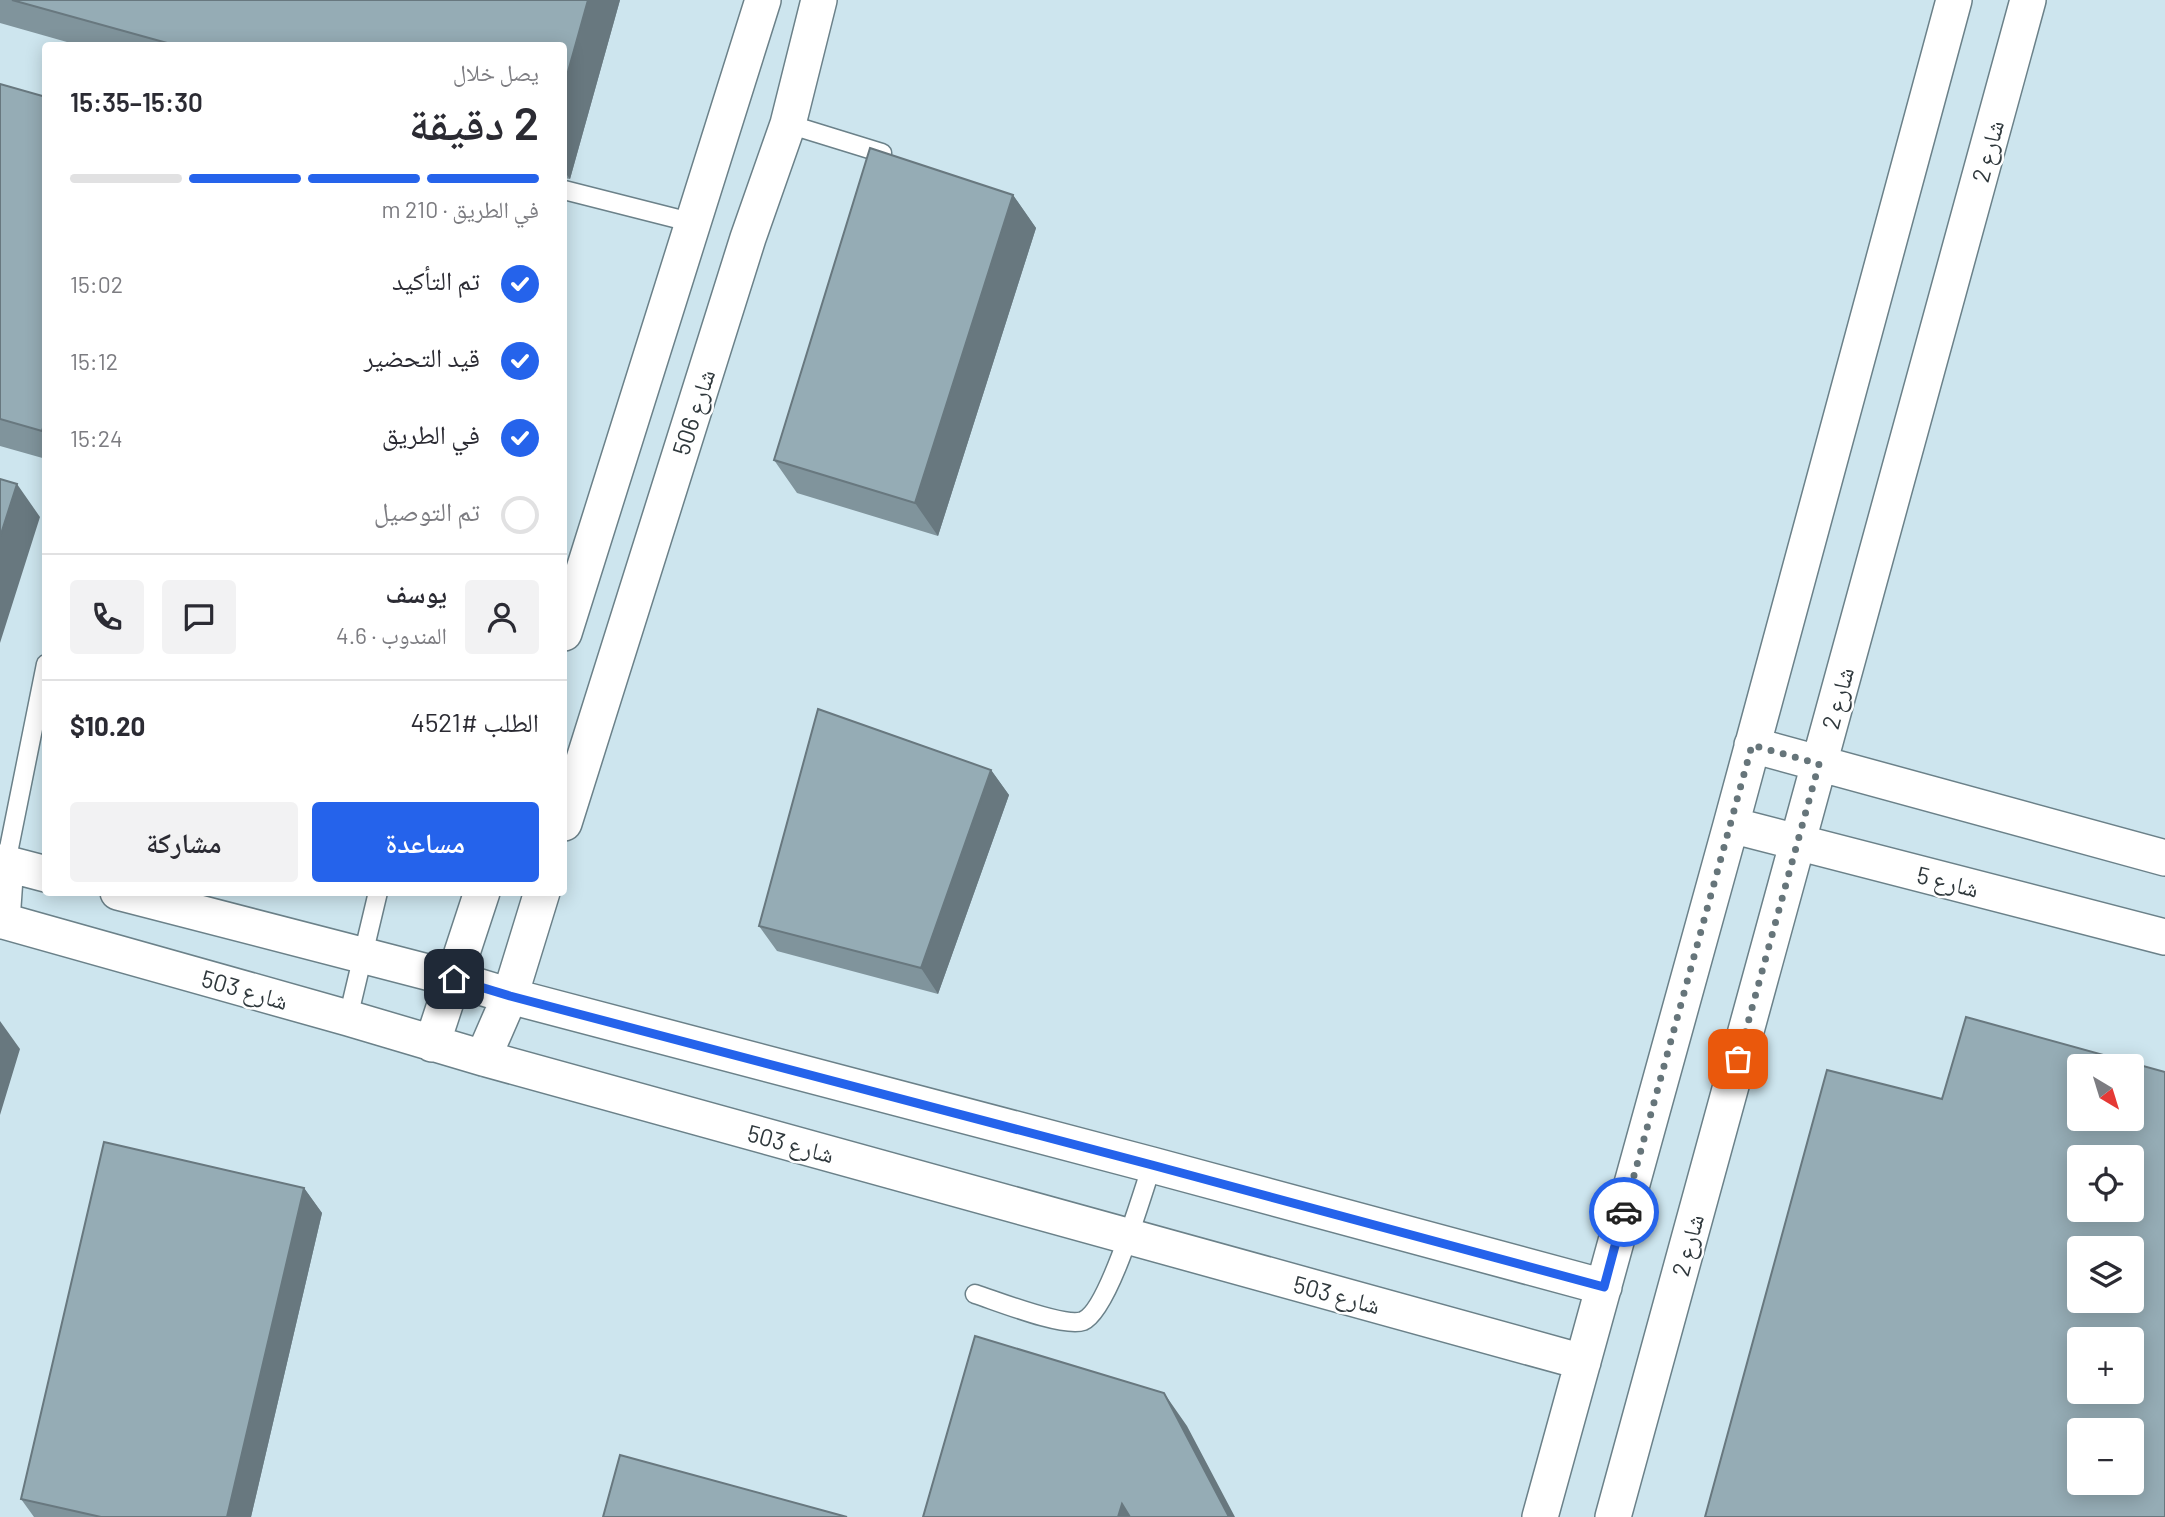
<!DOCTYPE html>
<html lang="ar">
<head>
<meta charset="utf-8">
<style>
  body { margin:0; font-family:Barlow,"Noto Naskh Arabic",sans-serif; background:#f2f2f3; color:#2b2b33; direction:rtl; height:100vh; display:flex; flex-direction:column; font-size:26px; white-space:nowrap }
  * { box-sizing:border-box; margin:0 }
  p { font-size:23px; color:#7c7c81 }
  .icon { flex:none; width:38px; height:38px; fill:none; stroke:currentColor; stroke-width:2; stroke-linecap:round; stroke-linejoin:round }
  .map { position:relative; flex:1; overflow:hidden; direction:ltr }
  .details { position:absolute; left:42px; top:42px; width:525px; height:854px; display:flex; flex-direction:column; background:#fff; border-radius:7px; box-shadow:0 4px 18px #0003; direction:rtl }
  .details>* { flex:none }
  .needle { width:46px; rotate:142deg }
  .tools { position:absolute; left:2067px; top:1054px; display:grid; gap:14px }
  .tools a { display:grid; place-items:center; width:77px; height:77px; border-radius:7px; background:#fff; box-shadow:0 4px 18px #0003; font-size:35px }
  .pin { position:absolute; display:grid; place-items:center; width:60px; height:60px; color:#fff; margin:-30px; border-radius:14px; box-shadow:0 4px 10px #0006 }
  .courier { position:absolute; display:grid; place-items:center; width:70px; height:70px; margin:-35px; border:5px solid #2563eb; border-radius:50%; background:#fff; color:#222; box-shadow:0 2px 9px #0007 }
  .overview em { font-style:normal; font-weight:600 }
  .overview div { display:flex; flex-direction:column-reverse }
  .overview { display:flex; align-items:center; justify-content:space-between; height:119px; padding:0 28px }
  h1 { font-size:46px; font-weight:600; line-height:52px }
  .bar { display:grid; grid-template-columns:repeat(4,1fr); gap:10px 7px; align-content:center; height:84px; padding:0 28px }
  .bar i { height:9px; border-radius:5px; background:#e1e1e2 }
  .bar .active { background:#2563eb }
  .bar p { grid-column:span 4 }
  .line { display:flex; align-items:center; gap:18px; padding:0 28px; border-top:2px solid #e1e1e2 }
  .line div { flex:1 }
  .round { display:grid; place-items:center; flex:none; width:74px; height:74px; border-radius:7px; background:#f2f2f3 }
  ol { padding:0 28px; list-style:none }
  li { display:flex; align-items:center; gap:21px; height:77px }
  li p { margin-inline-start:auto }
  li .icon { padding:7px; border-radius:50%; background:#2563eb; color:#fff; stroke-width:4 }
  li:last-child { color:#7c7c81 }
  li i { width:38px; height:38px; border:4px solid #e1e1e2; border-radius:50% }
  .action { display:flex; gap:14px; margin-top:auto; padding:14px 28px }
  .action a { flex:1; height:80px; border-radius:7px; background:#2563eb; color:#fff; font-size:28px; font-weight:600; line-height:80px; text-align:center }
  .action a+a { background:#f2f2f3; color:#2b2b33 }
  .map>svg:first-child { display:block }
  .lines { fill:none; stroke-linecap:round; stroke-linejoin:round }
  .service-casing { stroke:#6b8189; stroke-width:21 }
  .minor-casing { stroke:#6b8189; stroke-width:38 }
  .service { stroke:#fff; stroke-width:18 }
  .minor { stroke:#fff; stroke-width:35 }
  .wall { fill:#80949c }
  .shaded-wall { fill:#68787f }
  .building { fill:#95acb5; stroke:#68787f; stroke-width:2; fill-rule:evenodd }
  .done { stroke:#66757a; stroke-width:7; stroke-dasharray:0 12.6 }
  .route { stroke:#2563eb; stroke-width:9 }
  .labels { text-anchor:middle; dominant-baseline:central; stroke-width:5; stroke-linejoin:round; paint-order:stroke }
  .street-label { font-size:24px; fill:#2f383c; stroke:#fff }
</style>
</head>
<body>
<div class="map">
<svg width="2165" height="1517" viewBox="0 0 2165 1517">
  <rect width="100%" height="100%" fill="#cde5ee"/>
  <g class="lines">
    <defs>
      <path id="service" d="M788,124L882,153
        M564,190L694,223
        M6,863L46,664
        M348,1018L378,892
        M975,1294C997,1301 1064,1328 1083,1321C1109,1310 1142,1194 1152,1165"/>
      <path id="minor" d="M564,633L763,0
        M1752,745L2165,858
        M564,823L748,238L788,124L819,0
        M1731,825L2165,937
        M0,862L46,874
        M118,892L454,979L510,996L1152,1165L1604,1287
        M0,920L348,1018L483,1058L1583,1362
        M2,921L6,863
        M432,1044L482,892
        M483,1058L510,996L542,892
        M1540,1517L1731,825L1954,0
        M1613,1517L2028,0"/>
    </defs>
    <use href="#service" class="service-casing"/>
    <use href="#minor" class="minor-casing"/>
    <use href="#service" class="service"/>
    <use href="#minor" class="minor"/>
  </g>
  <path class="wall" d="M0,0H620L570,179L564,178V46H81L0,23Z
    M0,84L46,97V459L0,446Z
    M1013,195L1036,228L938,536L797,493L774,460Z
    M991,770L1009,795L938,994L777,951L759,926Z
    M304,1188L322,1213L251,1517H34L21,1499Z"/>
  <path class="shaded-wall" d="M588,0H620L570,179L564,171V86Z
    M1013,195L1036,228L938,536L915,503Z
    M46,418V437L42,431Z
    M17,484L40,517L0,643V537Z
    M991,770L1009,795L938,994L921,968Z
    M0,1021L20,1049L0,1115Z
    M304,1188L322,1213L251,1517H227Z
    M1164,1393L1187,1426L1235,1517H1229Z
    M1122,1504L1131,1517H1118Z"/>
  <path class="building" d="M12,0H588L564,86V46H178Z
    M0,84L46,97V418L42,431L0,419Z
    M870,148L1013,195L915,503L774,460Z
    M0,479L17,484L0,537Z
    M818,709L991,770L921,968L759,926Z
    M1966,1017L2165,1072V1517H1705L1827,1070L1942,1099ZM2079,1066H2132V1118H2079ZM2079,1157H2132V1209H2079ZM2079,1248H2132V1300H2079ZM2079,1339H2132V1391H2079ZM2079,1430H2132V1482H2079Z
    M104,1142L304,1188L227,1517H101L21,1499Z
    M975,1336L1164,1393L1229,1517H1130L1122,1504L1118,1517H923Z
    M620,1455L847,1517H603Z"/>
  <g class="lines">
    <path class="done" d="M1624,1212L1752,745L1819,764L1738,1059"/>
    <path class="route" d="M454,979L510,996L1152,1165L1604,1287L1624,1212"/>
  </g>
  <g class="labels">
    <g class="street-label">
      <text transform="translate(1987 151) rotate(-75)">شارع 2</text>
      <text transform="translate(693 412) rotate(-72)">شارع 506</text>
      <text transform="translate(1837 698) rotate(-75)">شارع 2</text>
      <text transform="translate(1948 881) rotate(14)">شارع 5</text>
      <text transform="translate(245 989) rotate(16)">شارع 503</text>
      <text transform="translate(791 1143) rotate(15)">شارع 503</text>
      <text transform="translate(1687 1245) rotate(-75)">شارع 2</text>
      <text transform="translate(1337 1294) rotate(15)">شارع 503</text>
    </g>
  </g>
</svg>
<div class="tools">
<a><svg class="needle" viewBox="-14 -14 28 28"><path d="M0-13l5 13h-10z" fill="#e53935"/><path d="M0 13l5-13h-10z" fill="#7c7c81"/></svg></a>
<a><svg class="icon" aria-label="locate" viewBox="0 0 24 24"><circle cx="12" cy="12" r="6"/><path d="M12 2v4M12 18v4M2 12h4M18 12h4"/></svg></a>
<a><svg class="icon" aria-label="layers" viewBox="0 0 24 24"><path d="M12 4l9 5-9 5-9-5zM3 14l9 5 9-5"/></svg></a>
<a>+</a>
<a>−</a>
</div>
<div class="pin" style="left:1738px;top:1059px;background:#ea580c"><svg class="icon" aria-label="bag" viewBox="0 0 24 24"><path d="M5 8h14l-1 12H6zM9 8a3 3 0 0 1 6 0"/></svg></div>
<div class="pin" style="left:454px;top:979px;background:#1f2937"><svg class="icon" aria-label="home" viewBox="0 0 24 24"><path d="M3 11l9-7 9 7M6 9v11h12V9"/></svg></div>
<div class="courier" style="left:1624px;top:1212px"><svg class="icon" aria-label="car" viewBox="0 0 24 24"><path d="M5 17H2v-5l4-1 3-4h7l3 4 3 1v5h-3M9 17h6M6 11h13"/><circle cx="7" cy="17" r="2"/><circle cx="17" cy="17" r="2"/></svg></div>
<section class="details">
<div class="overview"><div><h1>2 دقيقة</h1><p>يصل خلال</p></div><em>15:30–15:35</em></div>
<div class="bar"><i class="active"></i><i class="active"></i><i class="active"></i><i></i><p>في الطريق · 210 m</p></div>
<ol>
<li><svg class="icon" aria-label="check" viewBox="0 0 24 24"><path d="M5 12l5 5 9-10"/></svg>تم التأكيد<p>15:02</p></li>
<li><svg class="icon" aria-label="check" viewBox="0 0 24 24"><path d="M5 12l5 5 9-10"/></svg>قيد التحضير<p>15:12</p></li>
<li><svg class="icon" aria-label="check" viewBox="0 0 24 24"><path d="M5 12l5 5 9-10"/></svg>في الطريق<p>15:24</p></li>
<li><i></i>تم التوصيل</li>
</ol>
<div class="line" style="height:126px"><a class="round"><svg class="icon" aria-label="person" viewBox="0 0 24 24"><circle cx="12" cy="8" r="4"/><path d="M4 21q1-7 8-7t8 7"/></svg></a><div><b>يوسف</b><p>المندوب · 4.6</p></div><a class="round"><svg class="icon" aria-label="chat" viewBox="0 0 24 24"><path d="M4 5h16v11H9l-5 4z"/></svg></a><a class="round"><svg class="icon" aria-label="phone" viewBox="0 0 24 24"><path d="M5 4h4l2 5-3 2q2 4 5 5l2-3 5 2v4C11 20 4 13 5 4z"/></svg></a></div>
<div class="line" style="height:91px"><div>الطلب #4521</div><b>$10.20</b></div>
<div class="action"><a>مساعدة</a><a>مشاركة</a></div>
</section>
</div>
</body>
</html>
